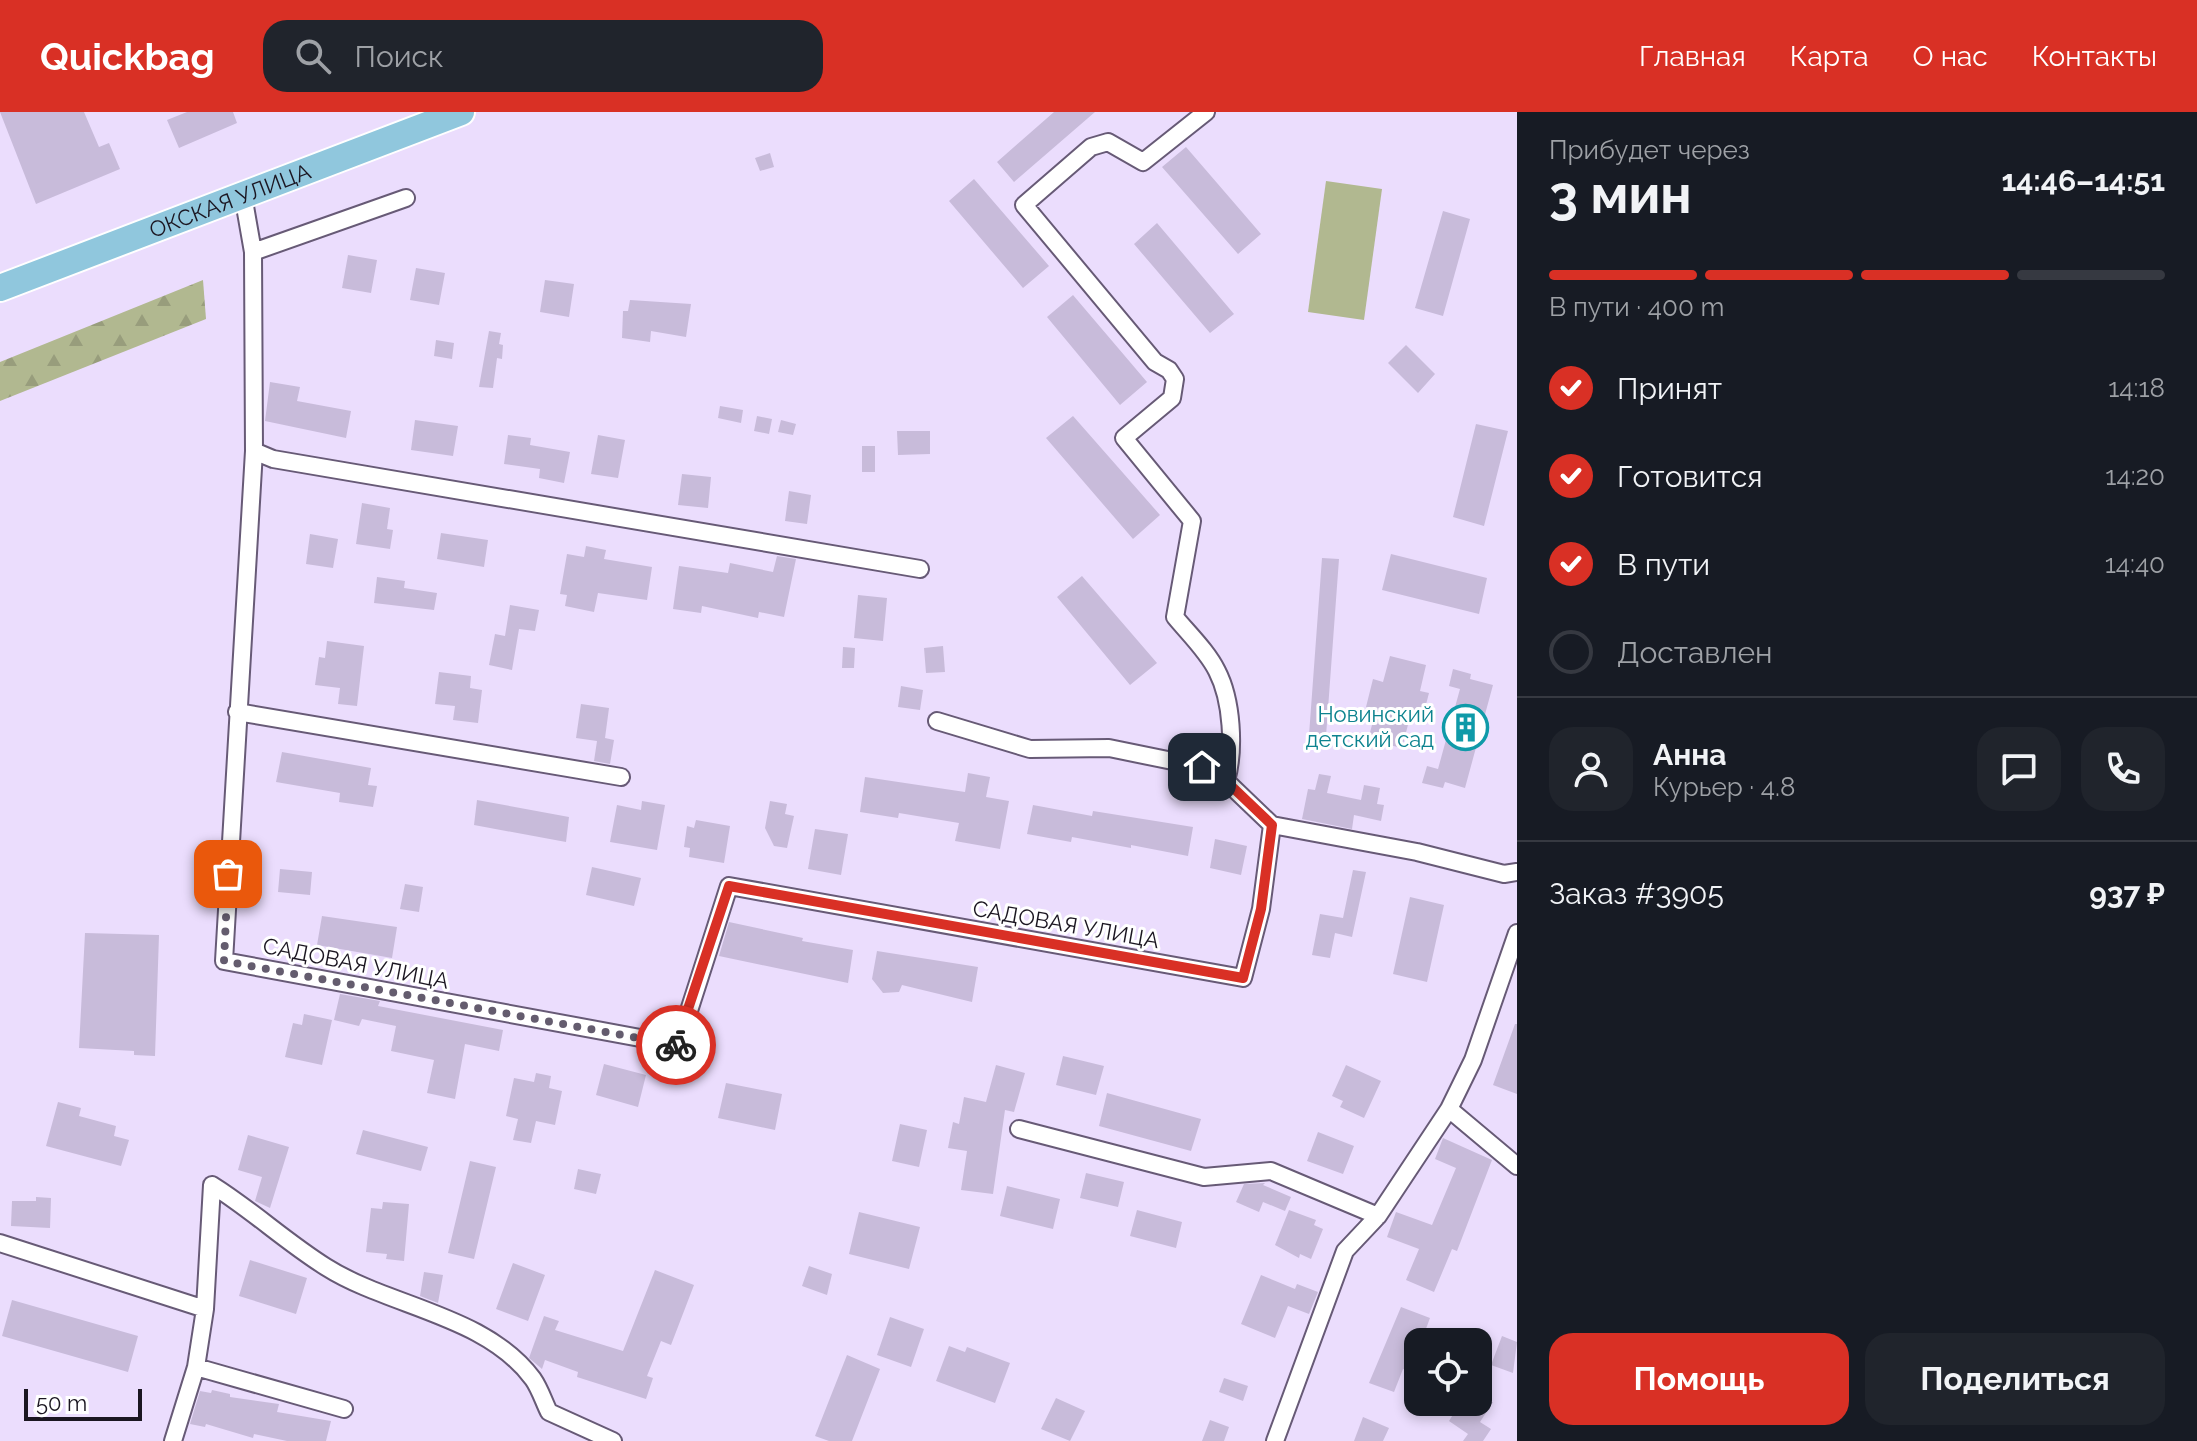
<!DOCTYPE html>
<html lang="ru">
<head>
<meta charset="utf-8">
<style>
  body { margin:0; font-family:Raleway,sans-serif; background:#20242c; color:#f1f3f6; height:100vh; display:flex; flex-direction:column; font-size:30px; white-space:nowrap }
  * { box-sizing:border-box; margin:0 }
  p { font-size:26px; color:#9ea1a6 }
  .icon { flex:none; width:44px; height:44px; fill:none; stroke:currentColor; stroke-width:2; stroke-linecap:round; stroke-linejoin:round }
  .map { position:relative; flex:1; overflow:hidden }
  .sheet { display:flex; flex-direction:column; background:#171b24; width:680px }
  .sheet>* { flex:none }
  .tools { position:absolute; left:1404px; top:1216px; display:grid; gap:16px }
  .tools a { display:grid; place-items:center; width:88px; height:88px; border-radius:16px; background:#171b24; box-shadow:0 4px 12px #0003; font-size:40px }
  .scale { position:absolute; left:24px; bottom:20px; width:118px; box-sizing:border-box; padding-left:8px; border:4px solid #1b1621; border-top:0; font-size:22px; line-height:28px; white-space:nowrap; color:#1b1621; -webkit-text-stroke:6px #fff; paint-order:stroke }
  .pin { position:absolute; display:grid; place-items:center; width:68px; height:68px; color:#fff; margin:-34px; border-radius:16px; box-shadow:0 4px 12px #0006 }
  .courier { position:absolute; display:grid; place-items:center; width:80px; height:80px; margin:-40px; border:6px solid #d93025; border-radius:50%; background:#fff; color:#222; box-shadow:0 2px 10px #0007 }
  .headline em { font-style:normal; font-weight:700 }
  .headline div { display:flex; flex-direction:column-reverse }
  .headline { display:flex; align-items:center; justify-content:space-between; height:136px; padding:0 32px }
  h1 { font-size:52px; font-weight:700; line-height:60px }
  .bar { display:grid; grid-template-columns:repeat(4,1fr); gap:12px 8px; align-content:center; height:96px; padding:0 32px }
  .bar i { height:10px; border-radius:6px; background:#363941 }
  .bar .selected { background:#d93025 }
  .bar p { grid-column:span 4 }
  .line { display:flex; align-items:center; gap:20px; padding:0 32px; border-top:2px solid #363941 }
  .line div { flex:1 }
  .round { display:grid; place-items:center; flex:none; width:84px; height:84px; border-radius:24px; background:#20242c }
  ol { padding:0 32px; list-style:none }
  li { display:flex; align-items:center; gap:24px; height:88px }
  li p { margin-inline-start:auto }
  li .icon { padding:8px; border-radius:50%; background:#d93025; color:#fff; stroke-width:4 }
  li:last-child { color:#9ea1a6 }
  li i { width:44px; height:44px; border:4px solid #363941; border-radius:50% }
  .button { display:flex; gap:16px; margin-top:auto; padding:16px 32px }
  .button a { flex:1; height:92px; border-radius:24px; background:#d93025; color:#fff; font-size:32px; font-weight:700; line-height:92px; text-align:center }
  .button a+a { background:#20242c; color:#f1f3f6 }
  header { display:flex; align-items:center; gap:48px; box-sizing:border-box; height:112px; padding:0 40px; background:#d93025; color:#fff }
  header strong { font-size:38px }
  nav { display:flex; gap:44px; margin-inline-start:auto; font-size:28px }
  .search { width:560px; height:72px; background:#20242c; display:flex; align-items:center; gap:20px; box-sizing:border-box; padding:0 28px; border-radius:24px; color:#9ea1a6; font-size:30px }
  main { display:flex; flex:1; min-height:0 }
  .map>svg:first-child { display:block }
  .forest { fill:url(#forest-firs) }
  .pitch { fill:#b1b890 }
  .building { fill:#c8bbda }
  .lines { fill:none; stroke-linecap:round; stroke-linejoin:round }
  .minor-casing { stroke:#675a76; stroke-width:20 }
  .primary-casing { stroke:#fff; stroke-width:30 }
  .minor { stroke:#fff; stroke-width:16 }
  .primary { stroke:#90c7dd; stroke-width:26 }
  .done { stroke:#645c6e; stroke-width:8; stroke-dasharray:0 14.4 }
  .route { stroke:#d93025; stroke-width:10 }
  .labels { text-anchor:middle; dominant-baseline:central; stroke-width:6; stroke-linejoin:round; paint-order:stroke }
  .street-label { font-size:22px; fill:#1b1621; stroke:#fff }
  .culture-label { font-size:22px; fill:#0d838f; stroke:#fff; text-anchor:end }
</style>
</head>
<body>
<header>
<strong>Quickbag</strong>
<div class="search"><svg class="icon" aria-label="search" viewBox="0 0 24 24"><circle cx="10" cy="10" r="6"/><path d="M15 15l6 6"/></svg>Поиск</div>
<nav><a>Главная</a><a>Карта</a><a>О нас</a><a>Контакты</a></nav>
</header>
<main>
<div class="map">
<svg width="1517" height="1329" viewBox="0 0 1517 1329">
  <defs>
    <pattern id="forest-firs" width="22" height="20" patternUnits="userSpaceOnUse" patternTransform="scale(2)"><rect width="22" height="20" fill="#b1b890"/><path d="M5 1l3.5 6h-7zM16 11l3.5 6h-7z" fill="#989d7c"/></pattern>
  </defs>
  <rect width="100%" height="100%" fill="#ebddfd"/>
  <path class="forest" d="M203,168L206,207L0,289V250Z"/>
  <path class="pitch" d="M1326,69L1382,77L1364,208L1308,200Z"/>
  <path class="building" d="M0,0H84L99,35L109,31L120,57L36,92Z
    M187,0H233L237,11L179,36L167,8Z
    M1054,0H1095L1014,70L997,50Z
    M1186,35L1261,122L1238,142L1162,55Z
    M770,41L774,55L760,59L755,46Z
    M974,67L1049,154L1023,176L949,89Z
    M1443,99L1470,107L1443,204L1415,196Z
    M1157,111L1234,202L1210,221L1134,132Z
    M348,143L377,148L371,181L342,176Z
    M416,156L445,161L439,193L410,188Z
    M545,168L574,172L569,205L540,200Z
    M1073,183L1147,270L1120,293L1047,205Z
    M630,188L691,192L686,225L651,219L650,230L622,226L623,199H628Z
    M489,219L501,221L499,232L503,233L502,247L497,246L493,276L479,275Z
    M436,228L454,231L452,247L434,244Z
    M1406,233L1435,262L1418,281L1388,251Z
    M270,270L300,275L297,289L351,299L346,326L265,309Z
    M720,294L743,298L741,311L718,306Z
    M757,304L772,307L769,322L754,319Z
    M1073,304L1160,403L1133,427L1046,326Z
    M415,308L458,314L453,344L411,338Z
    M781,308L796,312L793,323L778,320Z
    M1476,312L1508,319L1484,414L1453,405Z
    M897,319H930V342L898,343Z
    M508,323L531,326L530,333L570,340L564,371L539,366L540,357L504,352Z
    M598,323L625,328L618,366L591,362Z
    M862,334H875V360H862Z
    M682,362L711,365L708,396L678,393Z
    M789,379L811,383L807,412L785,409Z
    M362,391L390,396L387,417L393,418L390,437L356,432Z
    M441,421L488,428L484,455L437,447Z
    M310,422L338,427L333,456L306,452Z
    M586,434L606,438L604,447L652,455L647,488L598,481L594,500L565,494L567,483L560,482L567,442L584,445Z
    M1391,442L1487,466L1479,502L1382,478Z
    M777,444L796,447L784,505L759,500L758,506L702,494L701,501L673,497L679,454L728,461L730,451L773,460Z
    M1322,446L1339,447L1326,624L1309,623Z
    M1082,464L1157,551L1130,573L1057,485Z
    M377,465L405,469L404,476L437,481L434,498L374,491Z
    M858,483L887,486L883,529L854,526Z
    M510,493L539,498L535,519L519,517L512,558L489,553L495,522L505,524Z
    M327,529L364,534L357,594L338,592L340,576L315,573L319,545L325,546Z
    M943,534L945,560L926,561L924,536Z
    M843,535L855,536L854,556H842Z
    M1390,544L1426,553L1420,579L1429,581L1423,604L1411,601L1402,636L1368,628L1376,598L1366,595L1373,567L1383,570Z
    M1453,557L1471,562L1470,567L1493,573L1465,676L1445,670L1443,676L1422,671L1427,654L1438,657L1460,577L1449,574Z
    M439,560L471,564L470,576L482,578L478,611L453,608L455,594L435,592Z
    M901,574L923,578L920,598L898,595Z
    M581,592L609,596L605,626L614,628L610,652L594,649L597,629L576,626Z
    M282,640L371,656L368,673L377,674L373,695L339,690L340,681L276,670Z
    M968,661L990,665L986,685L1009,689L1000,737L955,729L959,711L899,701L898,706L860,700L865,665L965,680Z
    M1319,662L1331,664L1327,681L1361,688L1364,673L1380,676L1377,692L1384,693L1381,709L1354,703L1352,717L1302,707L1308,677L1315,678Z
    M477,688L569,705L566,730L474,713Z
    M642,689L665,693L657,738L610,730L617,693L641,698Z
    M770,689L787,692L785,702L794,704L787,736L774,734L765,716Z
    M1033,693L1092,704L1093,699L1193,715L1188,744L1131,733V736L1072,725L1071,730L1027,722Z
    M696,708L730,714L724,751L689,745L690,736L684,735L687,714L694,716Z
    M815,717L848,722L841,763L808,757Z
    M1215,727L1247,734L1241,763L1210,756Z
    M592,755L641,766L634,794L586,783Z
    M280,757L312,760L310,783L278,780Z
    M1353,758L1366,760L1352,825L1335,821L1330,846L1312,843L1320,802L1343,806Z
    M405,772L423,775L419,800L400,797Z
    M1410,785L1444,793L1427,870L1393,862Z
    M322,804L397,815L392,846L317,833Z
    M729,810L803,826L802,829L853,838L848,871L719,844Z
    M85,821L159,823L155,944L134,943V939L79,936Z
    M877,839L978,855L972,890L902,873L899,880L883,881L872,867Z
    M340,882L380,889L378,894L503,918L499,939L465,932L455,987L427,981L434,948L391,939L396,914L362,907L359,914L334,908Z
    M304,902L332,908L322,953L285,945L293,911L302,913Z
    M1515,912H1517V982L1493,973Z
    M1063,944L1104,954L1096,983L1056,973Z
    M604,952L646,963L638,995L596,983Z
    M996,953L1025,961L1014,1000L1005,998L993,1082L961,1078L967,1039L948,1036L953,1010L959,1012L964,985L986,990Z
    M1346,953L1381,969L1364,1006L1340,995L1343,989L1332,984Z
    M536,961L551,964L549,976L562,979L555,1013L536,1009L531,1031L513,1028L518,1007L506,1004L514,966L534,970Z
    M726,971L782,982L775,1018L718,1006Z
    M1107,981L1201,1007L1191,1039L1099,1014Z
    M58,990L81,996L79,1004L116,1014L114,1024L129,1028L121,1054L46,1034Z
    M900,1012L927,1018L919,1055L892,1049Z
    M363,1018L428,1035L421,1059L356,1042Z
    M1318,1020L1354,1034L1343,1062L1307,1049Z
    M248,1023L289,1035L270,1096L255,1089L262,1065L238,1058Z
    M1443,1026L1492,1048L1457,1139L1452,1137L1434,1180L1406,1168L1419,1137L1387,1125L1396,1100L1432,1113L1456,1056L1435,1047Z
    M470,1049L496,1055L474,1147L448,1141Z
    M578,1057L601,1062L596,1082L574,1077Z
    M1086,1061L1124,1070L1118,1095L1080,1086Z
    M1265,1071L1263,1073L1291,1085L1285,1099L1263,1090L1259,1100L1236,1090L1244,1072Z
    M1007,1074L1060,1087L1053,1117L1000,1104Z
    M36,1085L51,1086L50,1116L11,1114L12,1089H36Z
    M383,1090L409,1092L404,1149L386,1147L387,1142L366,1140L371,1096L382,1097Z
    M1137,1098L1182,1110L1176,1136L1130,1124Z
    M1289,1098L1316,1108L1314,1113L1323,1117L1311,1147L1300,1142L1299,1146L1275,1133Z
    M859,1100L920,1115L909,1157L849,1142Z
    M250,1148L307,1166L296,1202L239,1184Z
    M513,1151L545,1163L528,1209L496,1197Z
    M809,1154L832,1162L827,1183L802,1174Z
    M655,1158L694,1173L671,1233L661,1229L647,1264L653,1266L646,1287L577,1265L578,1260L545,1248L542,1257L529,1246L544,1204L559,1209L555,1218L623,1239Z
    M424,1160L443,1163L438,1191L420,1184Z
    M1261,1163L1295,1177L1297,1172L1318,1180L1309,1202L1288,1194L1275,1226L1241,1212Z
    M12,1188L138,1224L128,1260L2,1224Z
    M1401,1195L1430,1206L1421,1230H1418V1262L1403,1257L1394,1280L1369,1271Z
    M890,1205L924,1217L911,1255L877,1243Z
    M1502,1224L1517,1230L1513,1261L1491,1253Z
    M949,1234L965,1240L967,1235L1010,1251L995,1291L936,1269Z
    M847,1243L880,1257L852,1329H829L815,1324Z
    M1224,1266L1248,1274L1243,1289L1219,1280Z
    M212,1278L230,1282V1285L279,1292L277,1300L331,1309L326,1329H287L254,1322L253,1326L206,1312L205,1315L190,1312L200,1279L211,1281Z
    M1056,1286L1085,1299L1070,1329L1041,1317Z
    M1461,1290H1493L1480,1310L1491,1317L1483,1329H1463L1468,1322L1449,1309Z
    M1363,1305L1389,1316L1383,1329H1354Z
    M1210,1308L1229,1315L1224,1329H1202Z"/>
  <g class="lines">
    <defs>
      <path id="minor" d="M1206,0L1143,50L1108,30L1091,35L1024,93L1155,250L1169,258L1175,267L1172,286L1124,326L1192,409L1175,505C1189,522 1207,539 1217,559C1232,588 1235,637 1226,669
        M243,83L253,140L254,339L224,849L678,933L729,774L1243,866L1261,797L1272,713
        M253,140L406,86
        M254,339L273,347L920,457
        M237,600L621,665
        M937,609L1030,637L1109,636L1202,655L1226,669L1272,713L1417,740L1504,762L1517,760
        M1449,997L1517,1054
        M1019,1017L1204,1065L1271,1059L1378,1104
        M0,1131L205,1197
        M196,1255L344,1297
        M173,1329L196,1255L205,1197L212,1073C252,1098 286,1130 326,1155C389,1195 486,1203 533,1267C540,1277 544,1290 549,1300L613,1329
        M1275,1329L1345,1139L1378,1104L1449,997L1473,948L1517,821"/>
      <g id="primary">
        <path id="s1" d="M0,176L461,0"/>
      </g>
    </defs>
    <use href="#minor" class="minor-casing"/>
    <use href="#primary" class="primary-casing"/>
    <use href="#minor" class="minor"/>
    <use href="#primary" class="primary"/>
  </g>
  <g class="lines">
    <path class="done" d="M228,762L224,849L676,933"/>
    <path class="route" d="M676,933L729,774L1243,866L1261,797L1272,713L1226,669L1202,655"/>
  </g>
  <defs>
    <symbol id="building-ring" viewBox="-11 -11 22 22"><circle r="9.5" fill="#fff" stroke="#0f9aa8" stroke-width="1.5"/><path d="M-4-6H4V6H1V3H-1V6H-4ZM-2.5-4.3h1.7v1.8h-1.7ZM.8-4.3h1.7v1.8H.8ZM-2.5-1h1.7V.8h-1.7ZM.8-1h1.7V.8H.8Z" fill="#0f9aa8"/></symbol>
  </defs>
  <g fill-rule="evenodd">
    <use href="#building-ring" x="1440" y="590" width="51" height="51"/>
  </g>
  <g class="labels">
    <g class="street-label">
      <text stroke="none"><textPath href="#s1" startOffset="246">ОКСКАЯ УЛИЦА</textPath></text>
      <text transform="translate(1066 812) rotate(10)">САДОВАЯ УЛИЦА</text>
      <text transform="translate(356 851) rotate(11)">САДОВАЯ УЛИЦА</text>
    </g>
    <g class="culture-label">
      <text x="1434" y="602">Новинский<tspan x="1434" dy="25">детский сад</tspan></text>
    </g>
  </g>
</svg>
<div class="tools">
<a><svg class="icon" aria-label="locate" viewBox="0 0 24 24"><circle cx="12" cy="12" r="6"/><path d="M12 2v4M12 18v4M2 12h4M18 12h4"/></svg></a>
</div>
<div class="scale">50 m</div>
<div class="pin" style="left:228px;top:762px;background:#ea580c"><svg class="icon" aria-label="bag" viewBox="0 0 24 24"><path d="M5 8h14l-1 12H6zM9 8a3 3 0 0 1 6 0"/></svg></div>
<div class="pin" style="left:1202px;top:655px;background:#1f2937"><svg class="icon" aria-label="home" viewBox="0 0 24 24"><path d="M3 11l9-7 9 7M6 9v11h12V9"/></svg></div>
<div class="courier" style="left:676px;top:933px"><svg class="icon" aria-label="bike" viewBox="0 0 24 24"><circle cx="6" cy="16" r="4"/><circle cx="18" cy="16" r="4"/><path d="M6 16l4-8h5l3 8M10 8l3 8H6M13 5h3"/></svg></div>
</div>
<section class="sheet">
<div class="headline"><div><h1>3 мин</h1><p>Прибудет через</p></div><em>14:46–14:51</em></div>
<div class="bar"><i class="selected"></i><i class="selected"></i><i class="selected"></i><i></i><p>В пути · 400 m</p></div>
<ol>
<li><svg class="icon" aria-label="check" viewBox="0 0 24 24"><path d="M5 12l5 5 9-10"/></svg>Принят<p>14:18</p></li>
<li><svg class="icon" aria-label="check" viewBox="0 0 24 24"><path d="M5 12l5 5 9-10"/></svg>Готовится<p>14:20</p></li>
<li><svg class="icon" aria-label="check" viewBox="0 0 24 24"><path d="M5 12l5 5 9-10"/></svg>В пути<p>14:40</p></li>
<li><i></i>Доставлен</li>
</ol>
<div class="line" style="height:144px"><a class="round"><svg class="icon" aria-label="person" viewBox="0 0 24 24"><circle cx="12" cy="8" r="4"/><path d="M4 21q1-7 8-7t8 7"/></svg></a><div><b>Анна</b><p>Курьер · 4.8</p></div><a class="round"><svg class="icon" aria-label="chat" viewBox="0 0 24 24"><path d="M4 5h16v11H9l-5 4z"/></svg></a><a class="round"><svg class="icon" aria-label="phone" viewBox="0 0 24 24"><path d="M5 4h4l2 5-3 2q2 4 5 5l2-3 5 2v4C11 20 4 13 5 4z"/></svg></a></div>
<div class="line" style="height:104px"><div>Заказ #3905</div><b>937 ₽</b></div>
<div class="button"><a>Помощь</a><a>Поделиться</a></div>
</section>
</main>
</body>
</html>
